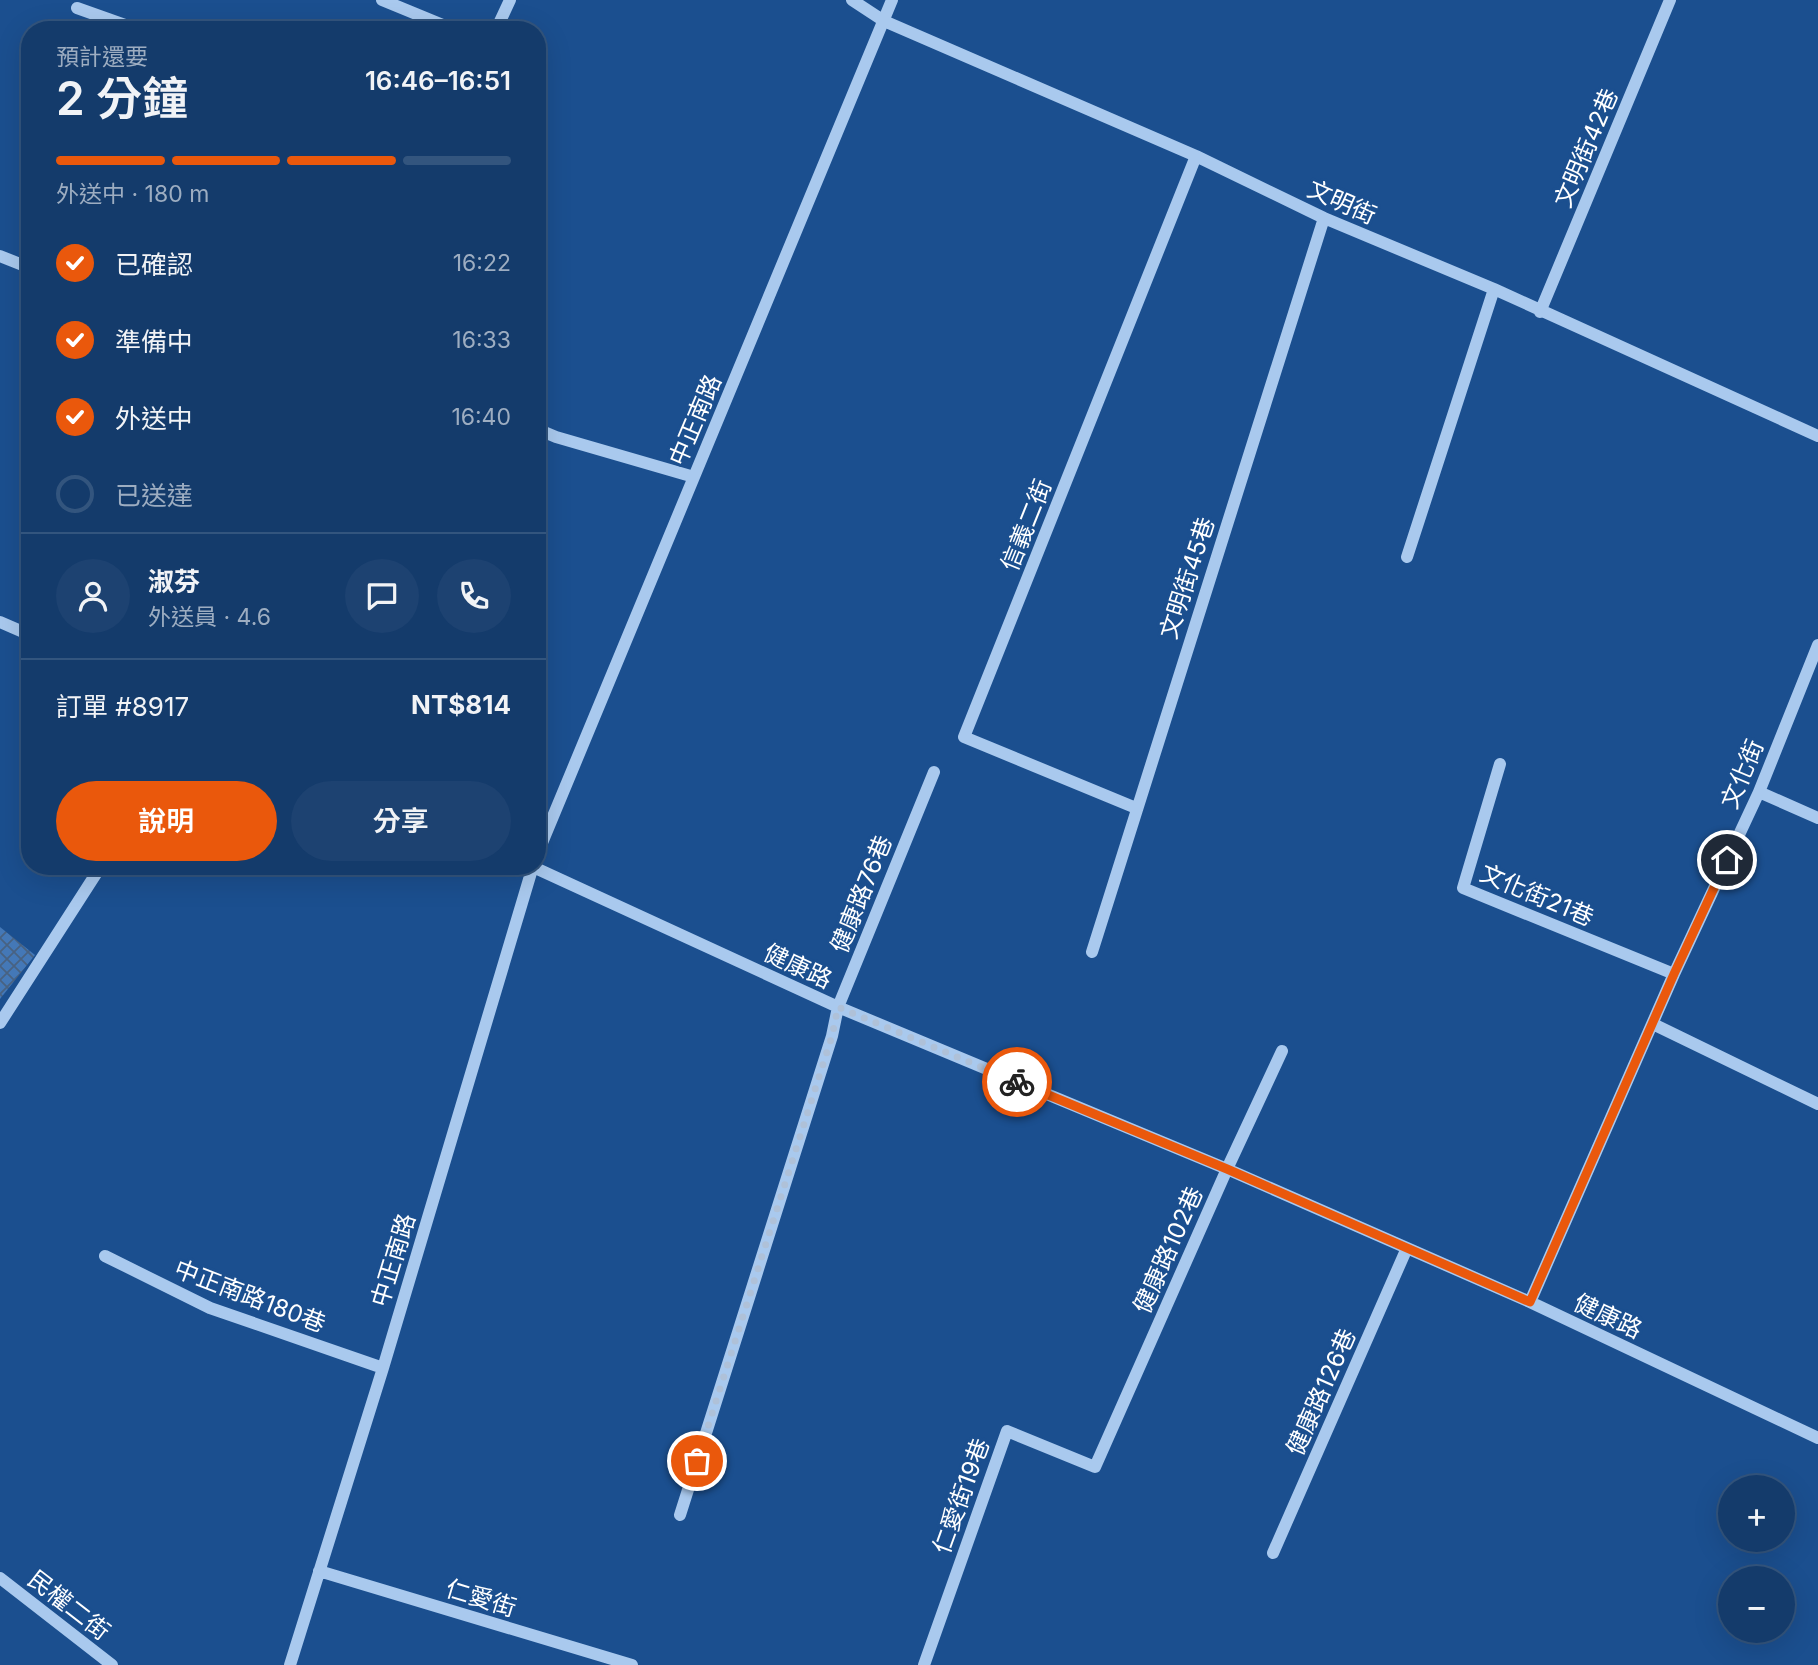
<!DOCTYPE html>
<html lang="zh-TW">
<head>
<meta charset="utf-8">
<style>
  body { margin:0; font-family:Inter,"Noto Sans TC",sans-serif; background:#1d4271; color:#f1f3f6; height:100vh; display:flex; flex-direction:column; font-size:26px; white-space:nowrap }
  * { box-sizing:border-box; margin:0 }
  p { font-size:23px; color:#9dadc1 }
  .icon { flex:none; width:38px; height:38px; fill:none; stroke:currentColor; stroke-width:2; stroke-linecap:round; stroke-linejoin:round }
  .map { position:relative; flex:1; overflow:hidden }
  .panel { position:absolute; left:21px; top:21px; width:525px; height:854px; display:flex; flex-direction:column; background:#143b6b; border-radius:28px; box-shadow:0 7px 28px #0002,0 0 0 2px #33557e }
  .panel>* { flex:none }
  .buttons { position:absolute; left:1718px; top:1475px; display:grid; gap:14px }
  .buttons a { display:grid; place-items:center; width:77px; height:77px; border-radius:50%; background:#143b6b; box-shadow:0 7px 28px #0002,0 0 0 2px #33557e; font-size:35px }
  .pin { position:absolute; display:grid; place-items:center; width:60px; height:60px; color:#fff; margin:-30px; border:4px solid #fff; border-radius:50%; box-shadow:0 2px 7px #0007 }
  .courier { position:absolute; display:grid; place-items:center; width:70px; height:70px; margin:-35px; border:5px solid #ea580c; border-radius:50%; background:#fff; color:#222; box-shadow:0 2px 9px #0007 }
  .overview em { font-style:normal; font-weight:600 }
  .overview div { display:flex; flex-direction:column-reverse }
  .overview { display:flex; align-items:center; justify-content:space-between; height:119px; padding:0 35px }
  h1 { font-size:46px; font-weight:600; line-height:52px }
  .bar { display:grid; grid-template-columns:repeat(4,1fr); gap:10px 7px; align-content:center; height:84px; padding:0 35px }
  .bar i { height:9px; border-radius:5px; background:#33557e }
  .bar .active { background:#ea580c }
  .bar p { grid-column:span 4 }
  .line { display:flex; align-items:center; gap:18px; padding:0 35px; border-top:2px solid #33557e }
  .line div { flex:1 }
  .round { display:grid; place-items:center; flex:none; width:74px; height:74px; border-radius:37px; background:#1d4271 }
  ol { padding:0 35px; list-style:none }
  li { display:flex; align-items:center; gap:21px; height:77px }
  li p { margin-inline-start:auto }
  li .icon { padding:7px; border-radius:50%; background:#ea580c; color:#fff; stroke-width:4 }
  li:last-child { color:#9dadc1 }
  li i { width:38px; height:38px; border:4px solid #33557e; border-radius:50% }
  .action { display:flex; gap:14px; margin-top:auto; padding:14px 35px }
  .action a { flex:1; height:80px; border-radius:42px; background:#ea580c; color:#fff; font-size:28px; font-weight:600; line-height:80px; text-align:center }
  .action a+a { background:#1d4271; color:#f1f3f6 }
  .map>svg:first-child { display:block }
  .building { fill:url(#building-cross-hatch) }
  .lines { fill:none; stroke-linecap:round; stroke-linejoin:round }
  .minor { stroke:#a9c9ee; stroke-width:12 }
  .done { stroke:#afc1d8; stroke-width:7; stroke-dasharray:0 12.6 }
  .route { stroke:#ea580c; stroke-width:9 }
  .labels { text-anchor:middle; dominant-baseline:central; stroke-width:6; stroke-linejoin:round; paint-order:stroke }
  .street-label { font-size:24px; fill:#fff; stroke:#1b4f8f }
</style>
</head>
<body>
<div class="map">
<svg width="1818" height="1665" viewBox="0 0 1818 1665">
  <defs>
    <pattern id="building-cross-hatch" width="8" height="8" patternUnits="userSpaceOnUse" patternTransform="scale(1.75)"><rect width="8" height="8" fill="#4478b7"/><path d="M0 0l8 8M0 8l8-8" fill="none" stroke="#486282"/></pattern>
  </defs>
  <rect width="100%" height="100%" fill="#1b4f8f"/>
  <path class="building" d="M0,927L35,955L0,999Z"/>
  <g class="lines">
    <path class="minor" d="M382,0L455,30
      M852,0L884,21L1196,156L1324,218L1494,289L1818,436
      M77,8L139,30
      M496,30L510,0
      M0,256L30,268
      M24,265L30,250
      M1540,312L1670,0
      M537,429L556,437L694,477
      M1407,557L1494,289
      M0,622L30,635
      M1500,764L1463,888L1674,974
      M1759,792L1818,818
      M1136,808L964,737L1196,156
      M537,855L892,0
      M531,866L838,1007L1227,1169L1530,1302L1818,1438
      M1092,952L1324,218
      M0,1023L101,866
      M1653,1024L1818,1104
      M105,1256L210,1308L383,1368
      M1530,1302L1674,974L1759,792L1818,645
      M680,1515L832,1036L838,1007L934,772
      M1273,1553L1407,1248
      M319,1571L632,1665
      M0,1578L112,1665
      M290,1665L383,1368L533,866
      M924,1665L1007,1431L1095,1467L1227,1169L1282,1051"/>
  </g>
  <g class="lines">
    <path class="done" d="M697,1461L832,1036L838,1007L1017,1082"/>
    <path class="route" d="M1017,1082L1227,1169L1530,1302L1674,974L1727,860"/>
  </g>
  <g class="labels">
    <g class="street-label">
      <text transform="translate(1586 148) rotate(-67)">文明街42巷</text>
      <text transform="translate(1342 202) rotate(24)">文明街</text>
      <text transform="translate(695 420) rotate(-67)">中正南路</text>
      <text transform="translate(1026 525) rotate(-68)">信義二街</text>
      <text transform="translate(1187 578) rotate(-72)">文明街45巷</text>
      <text transform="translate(1742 774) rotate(-67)">文化街</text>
      <text transform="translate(861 894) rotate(-68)">健康路76巷</text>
      <text transform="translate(1537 895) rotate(23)">文化街21巷</text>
      <text transform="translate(798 966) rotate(25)">健康路</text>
      <text transform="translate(1168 1250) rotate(-66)">健康路102巷</text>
      <text transform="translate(393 1260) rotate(-73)">中正南路</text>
      <text transform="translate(250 1296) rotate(21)">中正南路180巷</text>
      <text transform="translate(1608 1316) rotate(25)">健康路</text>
      <text transform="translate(1321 1392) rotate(-66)">健康路126巷</text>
      <text transform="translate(961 1496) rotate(-70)">仁愛街19巷</text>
      <text transform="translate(481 1598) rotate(17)">仁愛街</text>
      <text transform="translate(69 1605) rotate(38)">民權二街</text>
    </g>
  </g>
</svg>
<div class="buttons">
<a>+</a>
<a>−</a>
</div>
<div class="pin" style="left:697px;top:1461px;background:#ea580c"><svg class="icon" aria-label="bag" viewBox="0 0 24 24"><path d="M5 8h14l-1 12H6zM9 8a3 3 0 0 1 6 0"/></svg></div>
<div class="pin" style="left:1727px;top:860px;background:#1f2937"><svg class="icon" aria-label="home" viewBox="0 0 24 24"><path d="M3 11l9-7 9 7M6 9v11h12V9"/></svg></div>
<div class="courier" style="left:1017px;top:1082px"><svg class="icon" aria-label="bike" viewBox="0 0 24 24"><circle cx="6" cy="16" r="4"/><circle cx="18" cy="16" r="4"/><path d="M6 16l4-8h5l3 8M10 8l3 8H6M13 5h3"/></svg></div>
<section class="panel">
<div class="overview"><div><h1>2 分鐘</h1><p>預計還要</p></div><em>16:46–16:51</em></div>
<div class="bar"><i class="active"></i><i class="active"></i><i class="active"></i><i></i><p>外送中 · 180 m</p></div>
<ol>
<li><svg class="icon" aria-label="check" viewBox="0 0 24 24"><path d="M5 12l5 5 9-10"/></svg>已確認<p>16:22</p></li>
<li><svg class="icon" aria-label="check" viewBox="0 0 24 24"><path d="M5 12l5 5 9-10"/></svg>準備中<p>16:33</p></li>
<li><svg class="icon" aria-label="check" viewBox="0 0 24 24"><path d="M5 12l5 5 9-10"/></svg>外送中<p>16:40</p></li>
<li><i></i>已送達</li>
</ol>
<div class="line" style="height:126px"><a class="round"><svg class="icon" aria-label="person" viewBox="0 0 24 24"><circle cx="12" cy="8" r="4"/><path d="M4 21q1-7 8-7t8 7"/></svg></a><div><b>淑芬</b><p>外送員 · 4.6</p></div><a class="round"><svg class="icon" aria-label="chat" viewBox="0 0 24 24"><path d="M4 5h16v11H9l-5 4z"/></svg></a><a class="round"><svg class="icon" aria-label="phone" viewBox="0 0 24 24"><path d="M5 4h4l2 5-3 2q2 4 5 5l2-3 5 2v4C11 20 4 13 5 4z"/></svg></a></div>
<div class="line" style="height:91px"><div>訂單 #8917</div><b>NT$814</b></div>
<div class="action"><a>說明</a><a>分享</a></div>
</section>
</div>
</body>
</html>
